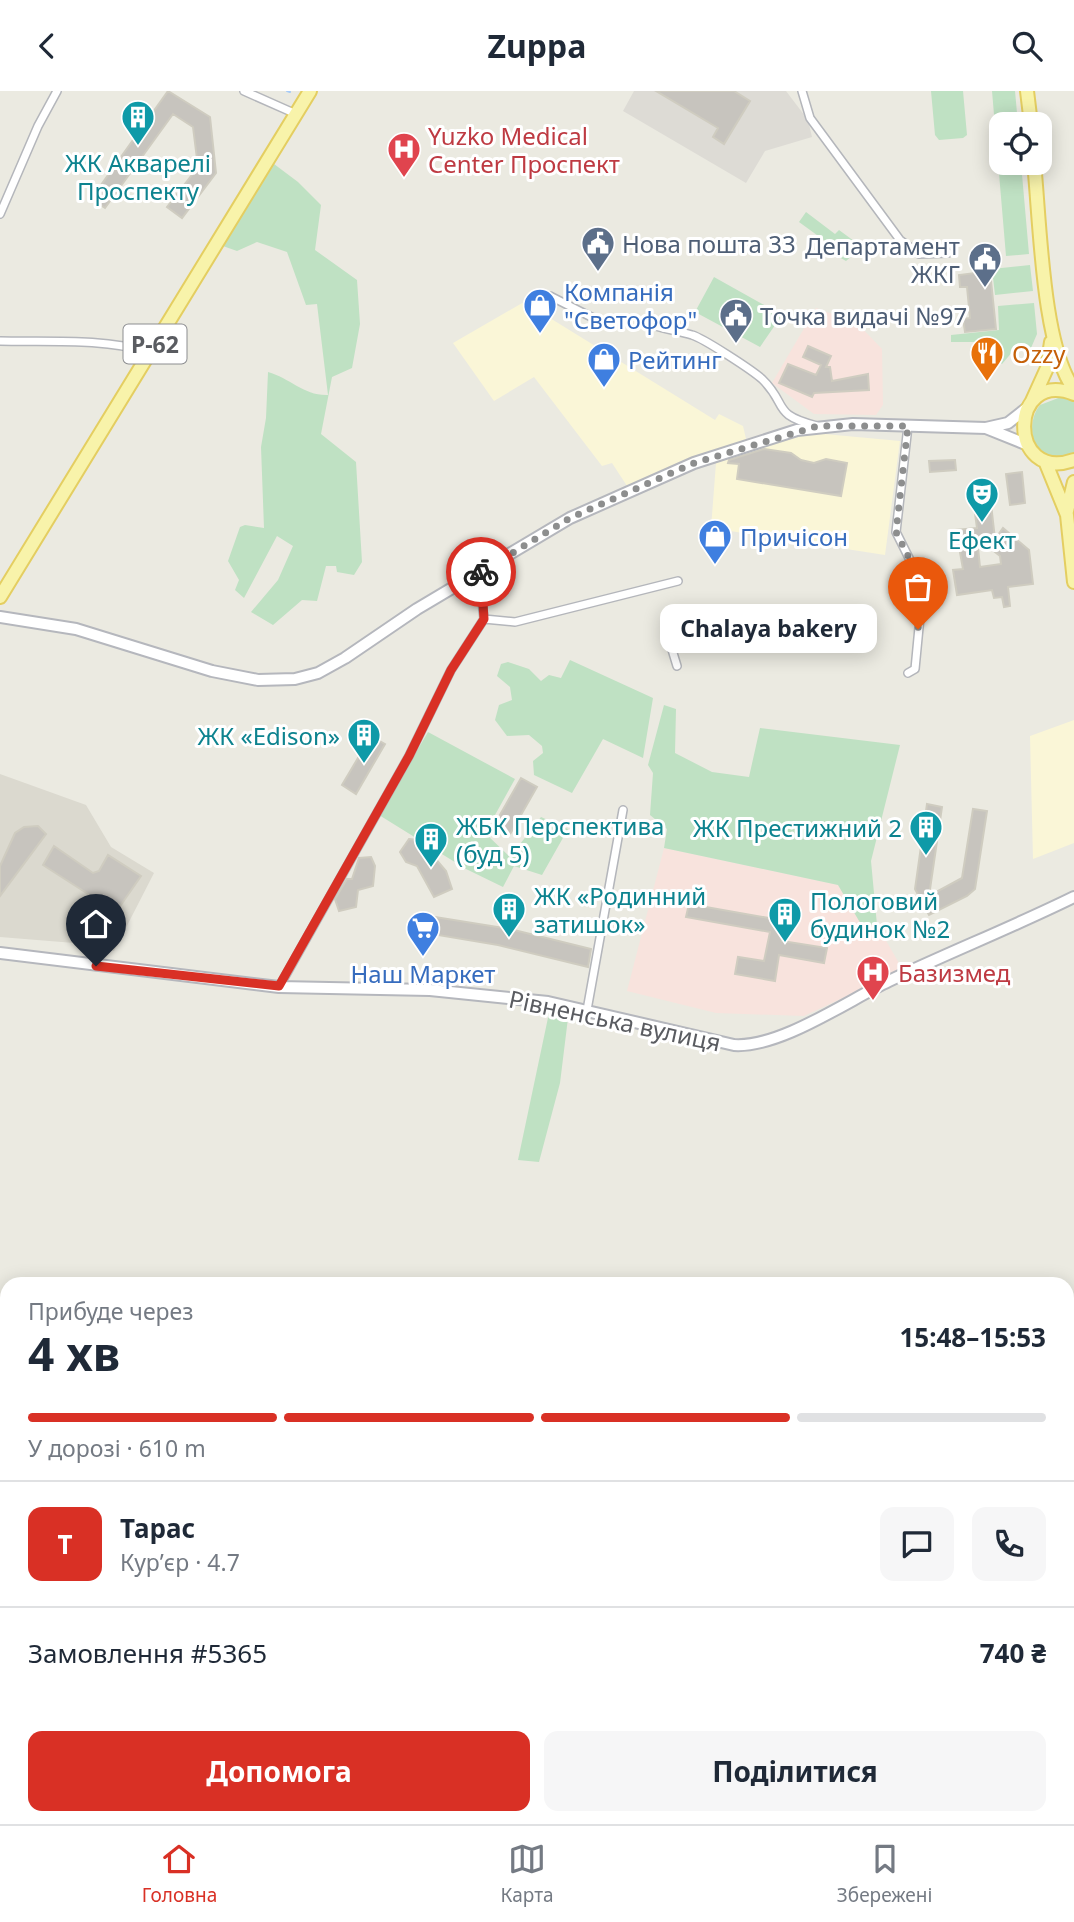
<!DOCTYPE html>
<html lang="uk">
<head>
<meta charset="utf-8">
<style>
  body { margin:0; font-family:"Noto Sans",sans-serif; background:#f6f6f7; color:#1f2937; height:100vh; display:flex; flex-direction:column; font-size:26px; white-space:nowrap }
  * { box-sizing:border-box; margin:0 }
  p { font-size:23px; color:#747a83 }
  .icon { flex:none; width:38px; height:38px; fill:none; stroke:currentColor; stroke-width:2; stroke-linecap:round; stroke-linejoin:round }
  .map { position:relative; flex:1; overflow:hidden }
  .drawer { position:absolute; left:0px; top:1186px; width:1074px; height:548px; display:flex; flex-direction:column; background:#fff; border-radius:21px 21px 0 0; box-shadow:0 4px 18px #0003 }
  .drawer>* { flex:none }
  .fabs { position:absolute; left:989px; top:21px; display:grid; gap:14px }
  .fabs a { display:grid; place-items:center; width:63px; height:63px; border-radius:14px; background:#fff; box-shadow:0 4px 18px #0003; font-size:35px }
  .pin { position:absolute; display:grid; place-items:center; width:60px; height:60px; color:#fff; margin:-72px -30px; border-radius:50% 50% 50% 0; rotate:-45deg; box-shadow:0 0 7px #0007 }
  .pin .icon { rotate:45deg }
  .courier { position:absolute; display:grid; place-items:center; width:70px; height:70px; margin:-35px; border:5px solid #d93025; border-radius:50%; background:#fff; color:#222; box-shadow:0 2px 9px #0007 }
  .bubble { position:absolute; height:49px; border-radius:14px; background:#fff; box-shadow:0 4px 18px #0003; font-size:23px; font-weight:700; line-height:49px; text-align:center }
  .headline em { font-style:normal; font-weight:700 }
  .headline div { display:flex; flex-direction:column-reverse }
  .headline { display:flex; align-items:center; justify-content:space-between; height:119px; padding:0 28px }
  h1 { font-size:46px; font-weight:700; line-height:52px }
  .bar { display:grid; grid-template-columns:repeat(4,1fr); gap:10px 7px; align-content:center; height:84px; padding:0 28px }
  .bar i { height:9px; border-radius:5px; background:#e0e1e3 }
  .bar .selected { background:#d93025 }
  .bar p { grid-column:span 4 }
  .line { display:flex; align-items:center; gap:18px; padding:0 28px; border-top:2px solid #e0e1e3 }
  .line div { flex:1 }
  .round { display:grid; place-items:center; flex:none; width:74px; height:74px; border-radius:14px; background:#f6f6f7 }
  .action { display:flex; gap:14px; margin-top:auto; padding:14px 28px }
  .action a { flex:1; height:80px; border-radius:14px; background:#d93025; color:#fff; font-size:28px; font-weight:700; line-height:80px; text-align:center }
  .action a+a { background:#f6f6f7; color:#1f2937 }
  header { display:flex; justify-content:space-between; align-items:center; height:91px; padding:0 28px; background:#fff; font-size:32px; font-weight:700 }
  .dock { display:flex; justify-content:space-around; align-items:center; height:98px; border-top:2px solid #e0e1e3; background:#fff; font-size:19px; color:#747a83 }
  .dock a { display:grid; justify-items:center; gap:4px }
  .dock .selected { color:#d93025 }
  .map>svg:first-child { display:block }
  .commercial { fill:#faf6d7 }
  .industrial { fill:#dddbd5 }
  .education { fill:#dbd9cf }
  .medical { fill:#f8e3dd }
  .green { fill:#bfe1c3 }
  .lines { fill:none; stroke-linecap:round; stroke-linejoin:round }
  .stream { stroke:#a5caf7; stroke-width:2 }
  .building { fill:#c7c4be; stroke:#cfccc0; stroke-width:2; fill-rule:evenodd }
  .street-casing { stroke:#b4b6bb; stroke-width:10 }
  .secondary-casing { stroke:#b5b7bd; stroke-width:14 }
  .primary-casing { stroke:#e4ce61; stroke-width:16 }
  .street { stroke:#fff; stroke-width:7 }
  .secondary { stroke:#fff; stroke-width:10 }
  .primary { stroke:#f8f3aa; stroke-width:12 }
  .done { stroke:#8d8e8e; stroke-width:7; stroke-dasharray:0 12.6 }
  .route { stroke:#d93025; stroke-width:9 }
  .labels { text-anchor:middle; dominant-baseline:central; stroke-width:6; stroke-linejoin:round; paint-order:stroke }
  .shield { fill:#fff; stroke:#8c8d90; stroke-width:2 }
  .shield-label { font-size:23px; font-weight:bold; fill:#5a5c61 }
  .health-label { font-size:24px; fill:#be3a42; stroke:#fff; text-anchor:start }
  .culture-label { font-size:24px; fill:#0d838f; stroke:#fff; text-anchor:start }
  .service-label { font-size:24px; fill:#4e5e75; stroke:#fff; text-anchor:start }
  .shop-label { font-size:24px; fill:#366cbe; stroke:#fff; text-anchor:start }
  .food-label { font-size:24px; fill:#c56008; stroke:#fff; text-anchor:start }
  .street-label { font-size:24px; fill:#5a5c61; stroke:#fff }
</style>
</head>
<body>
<header><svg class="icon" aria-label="back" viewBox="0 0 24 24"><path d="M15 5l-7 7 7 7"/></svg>Zuppa<svg class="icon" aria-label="search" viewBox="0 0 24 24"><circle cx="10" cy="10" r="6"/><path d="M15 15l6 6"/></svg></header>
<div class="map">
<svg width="1074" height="1733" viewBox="0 0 1074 1733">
  <rect width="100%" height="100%" fill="#ebeae1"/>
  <path class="commercial" d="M524,211L715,329L719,323L743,335L747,352L629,398L612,372L602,375L534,286L494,310L453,252Z
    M803,341L900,350L885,464L711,437L716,372Z
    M1074,629V752L1033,768L1030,645Z"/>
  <path class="industrial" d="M634,0H786L808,29L812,46L765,60L746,92L623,20Z"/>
  <path class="education" d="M0,683L86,714L111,756L154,782L114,860L74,852L0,846Z"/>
  <path class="medical" d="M816,217L857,232L882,258L883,314L876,324L814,323L772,292Z
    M664,757L838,794L862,834H877L903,879L804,925L716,922L627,900Z"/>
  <path class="green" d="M931,0H963L967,44L963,47L939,49L935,44Z
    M992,0H1015L1018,33H1001V72H1021L1029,163L1006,165Z
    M270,70L298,91L321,114L315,159L357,189L360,233L352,277L332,286L321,343L356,371L362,471L354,484L337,481L336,475H326L317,510L302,509L273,534L251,521L278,489L293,455L277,445L244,507L235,499L239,489L228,470L240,436L245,434L264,437L261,356L266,327L268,281C290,287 304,305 328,304L317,213L306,214L287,161L257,151L237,160L220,154Z
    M806,121L835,143L839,139L854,150L860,158L846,170L830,161L832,155L799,131Z
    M1030,174L1033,200L995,204L992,178Z
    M714,186L782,224L760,256L695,221Z
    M1034,212L1037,243L1031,257L1014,259L1002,273L979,251H951V244L999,239L998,215Z
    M1061,306L1074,308V364C1069,365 1062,367 1057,366C1030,365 1026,331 1040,314Z
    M570,569L653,607L643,667L603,648L572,702L534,684L533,670L543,662L542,655L529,644L507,645L495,629L499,614L512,609L510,596L497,585L501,573L508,571L529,578L541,590L549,584L561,587Z
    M664,614L676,618L675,662L712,681L749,686L760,637L900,654L871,770L877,834L862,835L838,794L664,757L667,738L650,724L653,682L648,674Z
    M428,641L515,688L485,742L510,766L541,726L568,738L542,784L514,775L503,796L466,778L379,724Z
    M549,922L568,927L560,992L539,1071L518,1069Z
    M0,1267L7,1269V1380L0,1381Z"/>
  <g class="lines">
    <path class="stream" d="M287,0L290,1"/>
  </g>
  <path class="building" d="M168,0L210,26L216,82L182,127L167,116L198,76L193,36L173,23L105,117L91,108Z
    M656,0H734L750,10L724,53L713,46L718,37Z
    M990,180L996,238L965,241L963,228L970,227L967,196H960L959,184Z
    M808,255L831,265L826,276H830L832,290L868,283L869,299L814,302L812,306L779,292L788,273L816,284L821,274L803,266Z
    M764,358L791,362L801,369L814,372L826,368L847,372L841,405L737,388L739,373L728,372L729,369Z
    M955,369L956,379L930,381L929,370Z
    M1022,381L1025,412L1010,414L1006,383Z
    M991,413L995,448L1003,437L1029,459L1033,493L1008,496L1010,515L1004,516L1002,506L994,507L992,499L957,504L953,479L963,478L956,439L977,437L974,415ZM977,447L1000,465L1001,473L980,476Z
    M371,645L385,653L356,703L342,694Z
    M521,687L537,696L509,745L493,736Z
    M927,713L942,716L929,805L962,787L973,718L987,720L975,798L967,805L929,824L915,798Z
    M38,735L46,743L0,805V775L15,742L24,736Z
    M409,748L418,749L428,759L446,780L452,798L434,806L417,775L406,771L400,761Z
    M54,755L93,782L99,780L108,764L141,785L116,821L43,774Z
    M371,766L375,775L373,795L358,799L356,816L339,820L335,808L347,788H352L359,767Z
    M689,813L786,830L782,850L827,857L824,872L779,864L775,890L735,883L738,866L764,870L770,841L686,826Z
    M435,826L510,838L591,858L588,876L498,854L432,843Z"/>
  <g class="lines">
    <defs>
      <path id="street" d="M244,0L296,23
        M802,0L810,27L900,149L919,163L948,162
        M0,123L38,35L57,0
        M531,211L550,205L603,232
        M645,231C660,238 676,239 692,244C703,247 752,279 762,288C789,314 770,323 817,335
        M0,250C50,251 102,247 150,261
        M908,335L896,441L923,495L915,578L908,582
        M484,528L515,531L678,490
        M670,552L677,575
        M279,896L409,665L451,579L484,528L479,482
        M587,919L623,719"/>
      <path id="secondary" d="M986,337L1008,332L1027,317
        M0,526L76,538L212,580L258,589L295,588L318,582L345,567L417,518L570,427L694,372L797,339L853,333L986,337L1028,354
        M0,862L279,896L430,899L548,911L734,954C780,957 847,910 889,890C950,861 1013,836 1074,806"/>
      <path id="primary" d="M1027,0L1031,33
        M1034,72C1040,128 1042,256 1074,298
        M1074,303C1008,277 1007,393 1074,369
        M1032,310L1047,277L1051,251
        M1045,370L1067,424L1074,491
        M1067,420L1074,391
        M0,506L310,0"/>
    </defs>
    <use href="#street" class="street-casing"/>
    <use href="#secondary" class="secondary-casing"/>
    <use href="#primary" class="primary-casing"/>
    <use href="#street" class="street"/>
    <use href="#secondary" class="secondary"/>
    <use href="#primary" class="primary"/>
  </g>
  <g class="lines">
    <path class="done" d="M481,481L570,427L694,372L818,335H908L896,441L923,495L918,538"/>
    <path class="route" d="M96,875L279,895L409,665L451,579L484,528L481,481"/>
  </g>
  <defs>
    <symbol id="building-pin" viewBox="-11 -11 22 30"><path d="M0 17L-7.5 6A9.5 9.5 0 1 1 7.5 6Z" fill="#0f9aa8" stroke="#fff"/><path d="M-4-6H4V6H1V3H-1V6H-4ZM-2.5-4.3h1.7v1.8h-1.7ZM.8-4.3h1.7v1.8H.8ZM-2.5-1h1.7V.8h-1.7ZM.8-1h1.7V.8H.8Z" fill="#fff"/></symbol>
    <symbol id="hospital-pin" viewBox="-11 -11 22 30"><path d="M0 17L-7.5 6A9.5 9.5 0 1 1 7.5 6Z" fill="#e0444e" stroke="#fff"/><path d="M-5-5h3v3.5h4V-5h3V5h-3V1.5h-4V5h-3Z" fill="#fff"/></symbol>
    <symbol id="civic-pin" viewBox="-11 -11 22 30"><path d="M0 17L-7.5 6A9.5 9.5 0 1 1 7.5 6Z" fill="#5c6f8a" stroke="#fff"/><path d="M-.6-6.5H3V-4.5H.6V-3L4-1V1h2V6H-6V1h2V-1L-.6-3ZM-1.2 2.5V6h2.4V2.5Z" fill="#fff"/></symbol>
    <symbol id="shop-pin" viewBox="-11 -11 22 30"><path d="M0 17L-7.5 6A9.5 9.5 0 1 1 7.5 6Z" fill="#3f7fe0" stroke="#fff"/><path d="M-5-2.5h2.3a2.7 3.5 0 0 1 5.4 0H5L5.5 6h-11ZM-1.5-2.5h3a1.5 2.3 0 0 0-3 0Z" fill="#fff"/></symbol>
    <symbol id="restaurant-pin" viewBox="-11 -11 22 30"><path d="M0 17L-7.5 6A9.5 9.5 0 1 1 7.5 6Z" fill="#e8710a" stroke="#fff"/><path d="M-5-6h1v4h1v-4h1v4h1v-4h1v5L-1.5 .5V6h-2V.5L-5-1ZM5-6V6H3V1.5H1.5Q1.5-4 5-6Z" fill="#fff"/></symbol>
    <symbol id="theatre-pin" viewBox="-11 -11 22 30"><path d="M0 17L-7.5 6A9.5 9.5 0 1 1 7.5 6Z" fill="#0f9aa8" stroke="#fff"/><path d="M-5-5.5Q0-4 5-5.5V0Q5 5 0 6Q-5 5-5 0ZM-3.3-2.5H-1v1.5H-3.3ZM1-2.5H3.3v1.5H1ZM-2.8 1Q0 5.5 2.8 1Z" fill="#fff"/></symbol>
    <symbol id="supermarket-pin" viewBox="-11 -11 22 30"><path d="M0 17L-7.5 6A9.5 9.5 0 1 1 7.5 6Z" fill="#3f7fe0" stroke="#fff"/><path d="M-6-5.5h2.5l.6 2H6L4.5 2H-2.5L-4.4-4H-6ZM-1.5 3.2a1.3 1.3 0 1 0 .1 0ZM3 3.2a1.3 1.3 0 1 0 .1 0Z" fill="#fff"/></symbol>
  </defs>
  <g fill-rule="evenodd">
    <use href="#building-pin" x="119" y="7" width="38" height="52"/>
    <use href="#hospital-pin" x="385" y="39" width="38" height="52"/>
    <use href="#civic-pin" x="579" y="133" width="38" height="52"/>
    <use href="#civic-pin" x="966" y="149" width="38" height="52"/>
    <use href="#shop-pin" x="521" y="195" width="38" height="52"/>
    <use href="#civic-pin" x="717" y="205" width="38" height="52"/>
    <use href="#restaurant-pin" x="968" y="243" width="38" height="52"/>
    <use href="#shop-pin" x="585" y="249" width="38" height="52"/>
    <use href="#theatre-pin" x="963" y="384" width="38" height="52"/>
    <use href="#shop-pin" x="696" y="426" width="38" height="52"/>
    <use href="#building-pin" x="345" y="625" width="38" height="52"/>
    <use href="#building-pin" x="907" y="717" width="38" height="52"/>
    <use href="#building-pin" x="412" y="729" width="38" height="52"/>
    <use href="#building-pin" x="490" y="799" width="38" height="52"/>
    <use href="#building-pin" x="766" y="804" width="38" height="52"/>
    <use href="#supermarket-pin" x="404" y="818" width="38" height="52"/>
    <use href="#hospital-pin" x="854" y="862" width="38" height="52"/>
  </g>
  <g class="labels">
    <rect class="shield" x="123.5" y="233.5" width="63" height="39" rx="5"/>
    <g class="shield-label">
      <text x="155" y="253">Р-62</text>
    </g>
    <g class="health-label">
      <text x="428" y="44">Yuzko Medical<tspan x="428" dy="28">Center Проспект</tspan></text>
      <text x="898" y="881">Базизмед</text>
    </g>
    <g class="culture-label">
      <text x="138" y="71" text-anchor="middle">ЖК Акварелі<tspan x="138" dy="28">Проспекту</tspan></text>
      <text x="982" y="448" text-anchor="middle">Ефект</text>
      <text x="340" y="644" text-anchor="end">ЖК «Edison»</text>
      <text x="456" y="734">ЖБК Перспектива<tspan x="456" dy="28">(буд 5)</tspan></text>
      <text x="902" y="736" text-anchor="end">ЖК Престижний 2</text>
      <text x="534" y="804">ЖК «Родинний<tspan x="534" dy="28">затишок»</tspan></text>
      <text x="810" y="809">Пологовий<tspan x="810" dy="28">будинок №2</tspan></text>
    </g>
    <g class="service-label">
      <text x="622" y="152">Нова пошта 33</text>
      <text x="960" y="154" text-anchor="end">Департамент<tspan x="960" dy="28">ЖКГ</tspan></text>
      <text x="760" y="224">Точка видачі №97</text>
    </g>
    <g class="shop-label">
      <text x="564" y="200">Компанія<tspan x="564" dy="28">"Светофор"</tspan></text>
      <text x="628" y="268">Рейтинг</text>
      <text x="740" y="445">Причісон</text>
      <text x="423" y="882" text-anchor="middle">Наш Маркет</text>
    </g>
    <g class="food-label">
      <text x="1012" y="262">Ozzy</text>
    </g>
    <g class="street-label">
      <text transform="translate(615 929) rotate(12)">Рівненська вулиця</text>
    </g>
  </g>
</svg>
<div class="fabs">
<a><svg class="icon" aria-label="locate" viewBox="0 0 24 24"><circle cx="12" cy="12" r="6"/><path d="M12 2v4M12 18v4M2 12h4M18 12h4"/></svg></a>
</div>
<div class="pin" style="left:918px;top:538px;background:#ea580c"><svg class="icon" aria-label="bag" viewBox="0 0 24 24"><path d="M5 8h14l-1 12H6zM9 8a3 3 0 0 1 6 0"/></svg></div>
<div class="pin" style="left:96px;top:875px;background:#1f2937"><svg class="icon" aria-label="home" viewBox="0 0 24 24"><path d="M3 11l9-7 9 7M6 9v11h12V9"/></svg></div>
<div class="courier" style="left:481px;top:481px"><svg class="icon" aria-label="bike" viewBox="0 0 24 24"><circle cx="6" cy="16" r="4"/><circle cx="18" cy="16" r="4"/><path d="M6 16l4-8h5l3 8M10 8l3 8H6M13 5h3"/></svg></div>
<div class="bubble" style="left:660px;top:513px;width:217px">Chalaya bakery</div>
<section class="drawer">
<div class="headline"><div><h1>4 хв</h1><p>Прибуде через</p></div><em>15:48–15:53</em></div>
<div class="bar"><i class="selected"></i><i class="selected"></i><i class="selected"></i><i></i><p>У дорозі · 610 m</p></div>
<div class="line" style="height:126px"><b class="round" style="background:#d93025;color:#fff">Т</b><div><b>Тарас</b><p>Кур’єр · 4.7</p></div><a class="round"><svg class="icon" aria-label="chat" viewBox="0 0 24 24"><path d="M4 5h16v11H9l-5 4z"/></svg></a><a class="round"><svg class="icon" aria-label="phone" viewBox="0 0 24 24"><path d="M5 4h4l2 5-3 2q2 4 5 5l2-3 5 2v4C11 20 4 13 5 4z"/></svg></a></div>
<div class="line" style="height:91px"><div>Замовлення #5365</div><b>740 ₴</b></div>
<div class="action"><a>Допомога</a><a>Поділитися</a></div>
</section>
</div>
<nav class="dock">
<a class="selected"><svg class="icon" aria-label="home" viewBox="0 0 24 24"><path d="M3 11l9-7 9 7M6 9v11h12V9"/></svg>Головна</a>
<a><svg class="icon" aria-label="map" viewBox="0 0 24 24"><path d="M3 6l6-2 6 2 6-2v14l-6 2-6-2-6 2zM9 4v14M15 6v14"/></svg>Карта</a>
<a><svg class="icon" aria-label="saved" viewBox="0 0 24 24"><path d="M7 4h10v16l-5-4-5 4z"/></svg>Збережені</a>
</nav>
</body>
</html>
